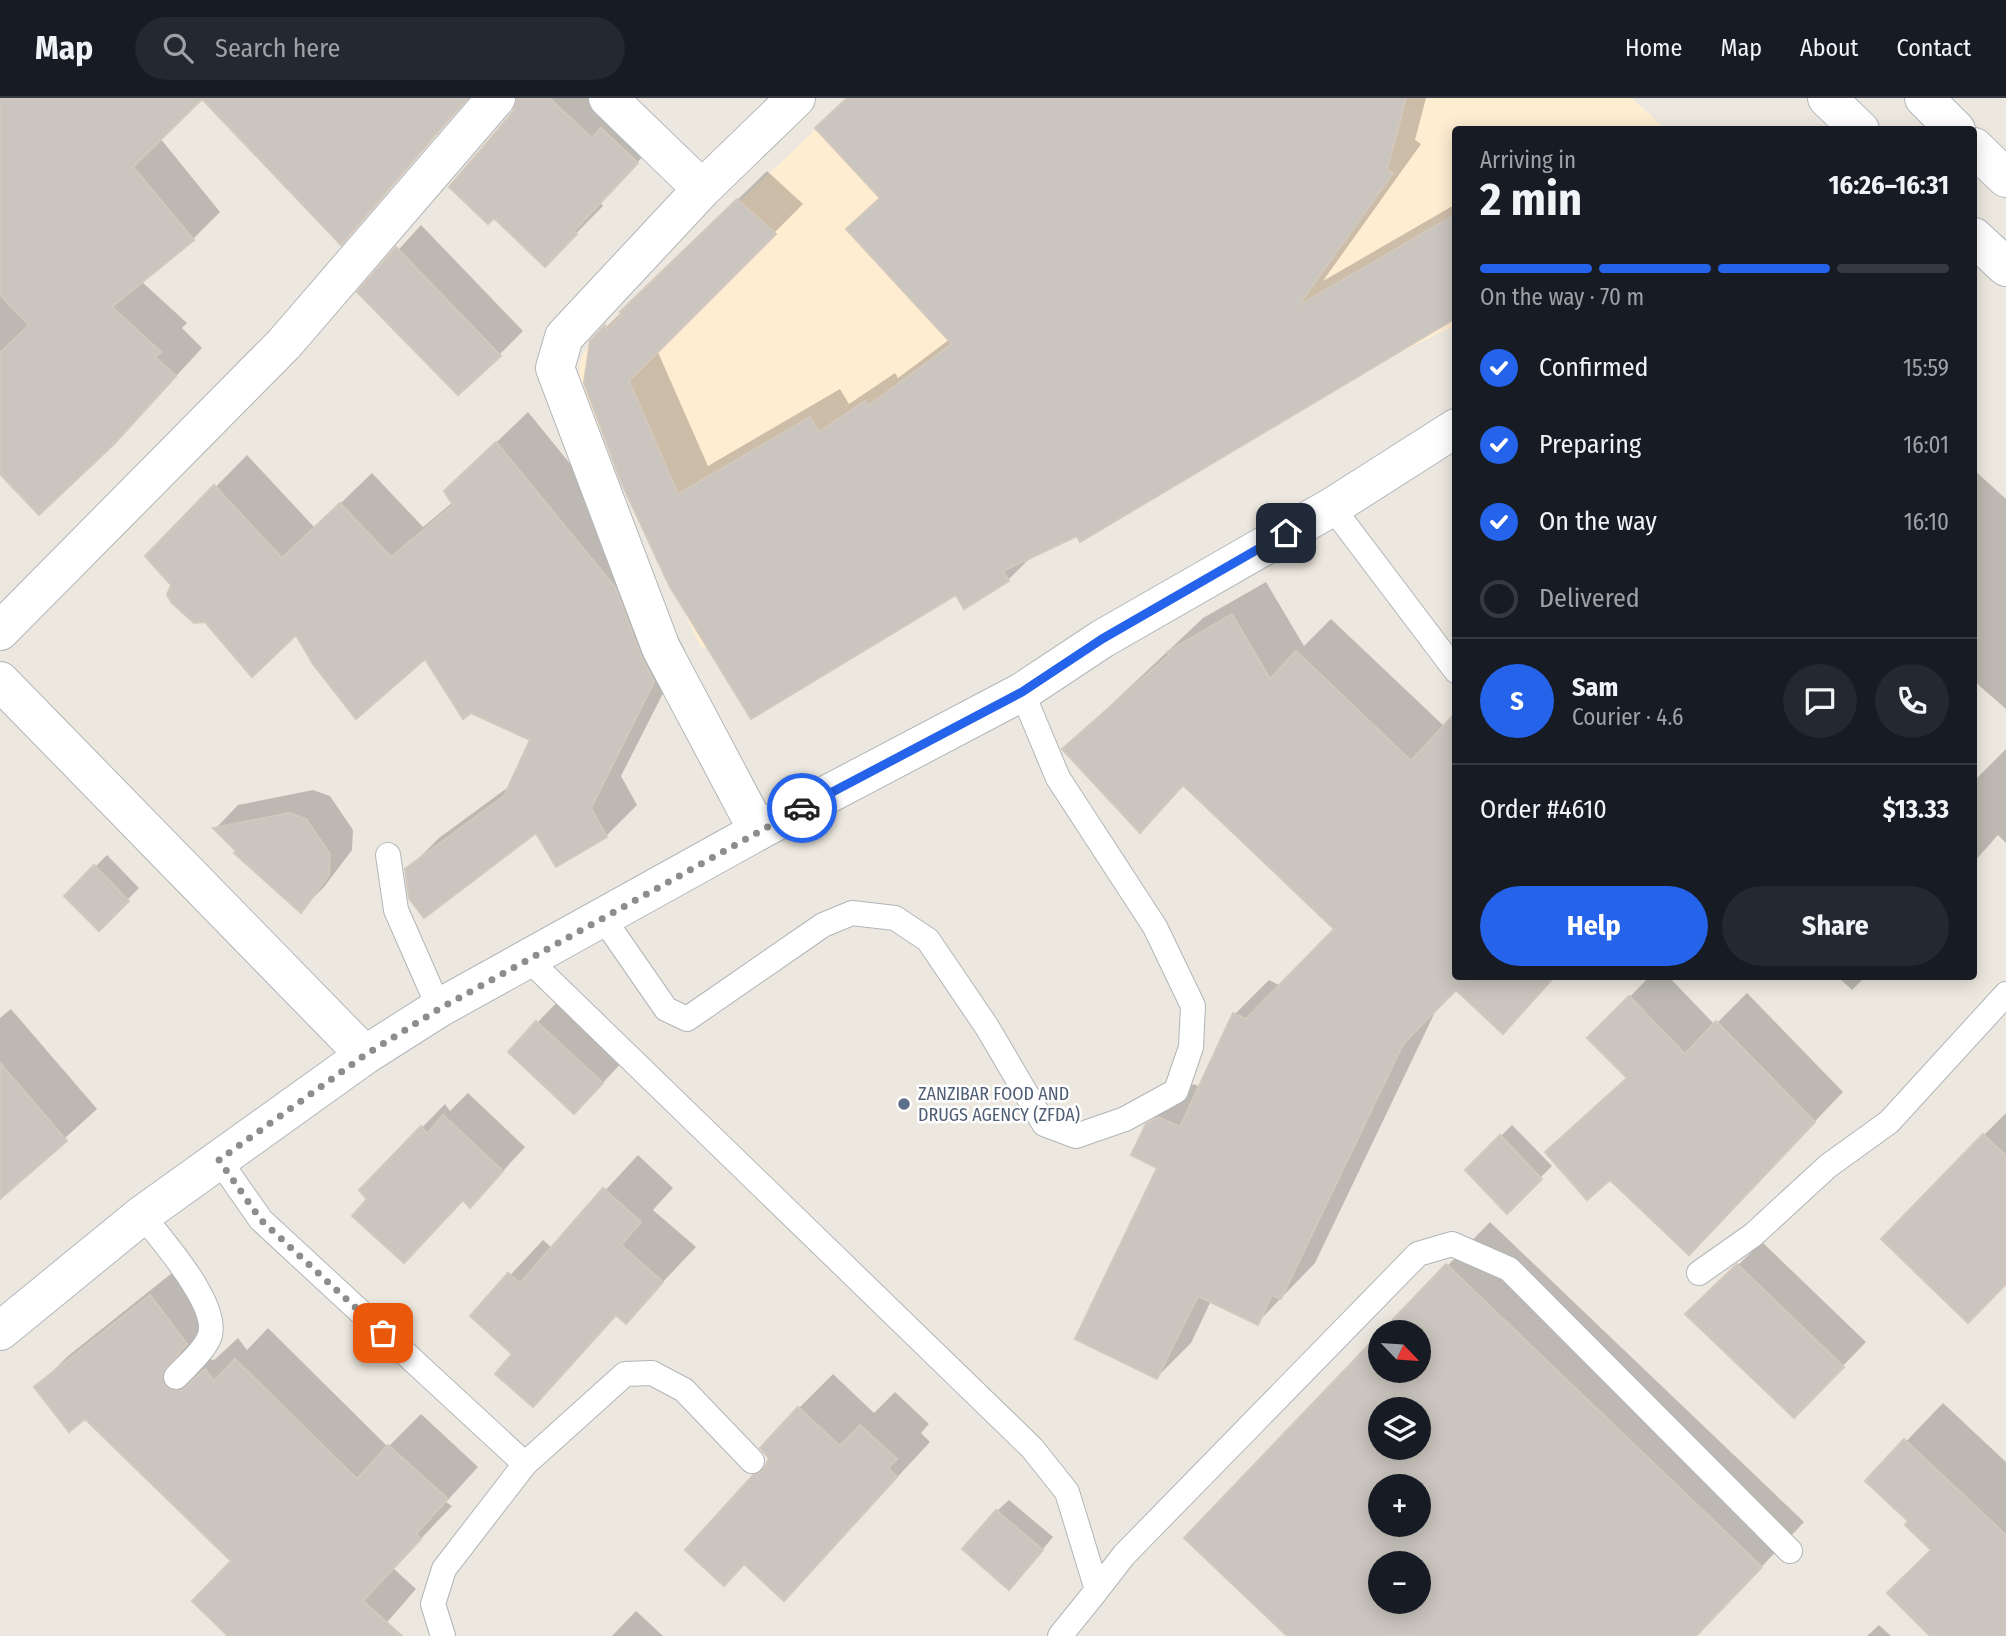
<!DOCTYPE html>
<html lang="en">
<head>
<meta charset="utf-8">
<style>
  body { margin:0; font-family:"Fira Sans Condensed",sans-serif; background:#242831; color:#f1f3f6; height:100vh; display:flex; flex-direction:column; font-size:26px; white-space:nowrap }
  * { box-sizing:border-box; margin:0 }
  p { font-size:23px; color:#9ea1a6 }
  .icon { flex:none; width:38px; height:38px; fill:none; stroke:currentColor; stroke-width:2; stroke-linecap:round; stroke-linejoin:round }
  .map { position:relative; flex:1; overflow:hidden }
  .sheet { position:absolute; left:1452px; top:28px; width:525px; height:854px; display:flex; flex-direction:column; background:#171b24; border-radius:7px; box-shadow:0 4px 18px #0003 }
  .sheet>* { flex:none }
  .needle { width:46px; rotate:115deg }
  .controls { position:absolute; left:1368px; top:1222px; display:grid; gap:14px }
  .controls a { display:grid; place-items:center; width:63px; height:63px; border-radius:50%; background:#171b24; box-shadow:0 4px 18px #0003; font-size:35px }
  .pin { position:absolute; display:grid; place-items:center; width:60px; height:60px; color:#fff; margin:-30px; border-radius:14px; box-shadow:0 4px 10px #0006 }
  .courier { position:absolute; display:grid; place-items:center; width:70px; height:70px; margin:-35px; border:5px solid #2563eb; border-radius:50%; background:#fff; color:#222; box-shadow:0 2px 9px #0007 }
  .headline em { font-style:normal; font-weight:700 }
  .headline div { display:flex; flex-direction:column-reverse }
  .headline { display:flex; align-items:center; justify-content:space-between; height:119px; padding:0 28px }
  h1 { font-size:46px; font-weight:700; line-height:52px }
  .bar { display:grid; grid-template-columns:repeat(4,1fr); gap:10px 7px; align-content:center; height:84px; padding:0 28px }
  .bar i { height:9px; border-radius:5px; background:#363941 }
  .bar .selected { background:#2563eb }
  .bar p { grid-column:span 4 }
  .line { display:flex; align-items:center; gap:18px; padding:0 28px; border-top:2px solid #363941 }
  .line div { flex:1 }
  .round { display:grid; place-items:center; flex:none; width:74px; height:74px; border-radius:37px; background:#242831 }
  ol { padding:0 28px; list-style:none }
  li { display:flex; align-items:center; gap:21px; height:77px }
  li p { margin-inline-start:auto }
  li .icon { padding:7px; border-radius:50%; background:#2563eb; color:#fff; stroke-width:4 }
  li:last-child { color:#9ea1a6 }
  li i { width:38px; height:38px; border:4px solid #363941; border-radius:50% }
  .cta { display:flex; gap:14px; margin-top:auto; padding:14px 28px }
  .cta a { flex:1; height:80px; border-radius:42px; background:#2563eb; color:#fff; font-size:28px; font-weight:700; line-height:80px; text-align:center }
  .cta a+a { background:#242831; color:#f1f3f6 }
  header { display:flex; align-items:center; gap:42px; box-sizing:border-box; height:98px; padding:0 35px; background:#171b24; border-bottom:2px solid #363941 }
  header strong { font-size:33px }
  nav { display:flex; gap:38px; margin-inline-start:auto; font-size:24px }
  .search { width:490px; height:63px; background:#242831; display:flex; align-items:center; gap:18px; box-sizing:border-box; padding:0 24px; border-radius:38px; color:#9ea1a6; font-size:26px }
  .map>svg:first-child { display:block }
  .commercial { fill:#ffedd2 }
  .shadow { fill:#0003; fill-rule:evenodd }
  .building { fill:#cac5be; stroke:#d2c8bd; stroke-width:2; fill-rule:evenodd }
  .lines { fill:none; stroke-linecap:round; stroke-linejoin:round }
  .lane-casing { stroke:#b1b5b9; stroke-width:26 }
  .street-casing { stroke:#b1b5b9; stroke-width:40 }
  .secondary-casing { stroke:#b1b7bc; stroke-width:40 }
  .lane { stroke:#fff; stroke-width:24 }
  .street { stroke:#fff; stroke-width:38 }
  .secondary { stroke:#fff; stroke-width:38 }
  .done { stroke:#8c8e8e; stroke-width:7; stroke-dasharray:0 12.6 }
  .route { stroke:#2563eb; stroke-width:9 }
  .service-dot { fill:#5c6f8a; stroke:#fff; stroke-width:2.5 }
  .labels { text-anchor:middle; dominant-baseline:central; stroke-width:5; stroke-linejoin:round; paint-order:stroke }
  .service-label { font-size:18px; fill:#4e5e75; stroke:#fff; text-anchor:start }
</style>
</head>
<body>
<header>
<strong>Map</strong>
<div class="search"><svg class="icon" aria-label="search" viewBox="0 0 24 24"><circle cx="10" cy="10" r="6"/><path d="M15 15l6 6"/></svg>Search here</div>
<nav><a>Home</a><a>Map</a><a>About</a><a>Contact</a></nav>
</header>
<div class="map">
<svg width="2006" height="1538" viewBox="0 0 2006 1538">
  <rect width="100%" height="100%" fill="#ede8df"/>
  <path class="commercial" d="M849,0H1632L1665,31L1456,32V227L1319,294L727,559L700,548L577,282L582,258L591,244Z"/>
  <path class="shadow" d="M0,0H200L160,40L220,114L193,141L141,183L187,225L182,230L202,250L141,316L0,374Z
    M203,0H469L341,144Z
    M519,0H606L664,36L600,104L603,108L545,167L494,118L451,88L519,5Z
    M848,0H1426L1415,42L1421,46L1323,183L1456,106V218L1034,456L1008,482L965,508L957,494L751,619L591,244L767,73L803,106L657,252L708,368L840,291L849,306L895,275L898,280L950,241L848,131L881,98Z
    M421,127L523,233L499,257L360,194Z
    M528,314L645,458L671,526L685,552L621,678L637,707L606,738L537,733L407,772L439,740L511,687L532,641L426,558L296,534L173,487L148,458L247,357L315,430L372,375L423,429L453,404L446,393Z
    M1974,372L2006,401V611L1974,583Z
    M1266,484L1304,548L1331,521L1445,629L1456,616V878H1556L1503,933L1456,890L1437,910L1315,1165L1258,1224L1211,1203L1191,1245L1157,1279L1160,1070L1147,1027L1182,993L1194,986L1200,989L1235,916L1269,882L1281,888L1337,831L1185,686L1140,732L1064,651L1203,520Z
    M2006,651V745L1998,737L1974,764V683Z
    M313,692L330,698L353,732L352,752L324,789L301,812L216,730L238,707Z
    M107,757L139,790L99,830L66,798Z
    M1650,878H1668L1715,927L1747,895L1843,994L1718,1125L1548,1054L1628,979L1590,940Z
    M1837,878H1866L1852,892Z
    M560,901L625,961L598,990L537,925Z
    M11,911L97,1011L0,1099V920Z
    M468,995L525,1049L493,1084L464,1100L369,1101L361,1092L445,1006L450,1013Z
    M2006,1015V1185L1884,1141L1984,1037Z
    M1512,1027L1552,1068L1507,1113L1467,1072Z
    M638,1057L673,1090L653,1112L696,1149L626,1223L617,1216L533,1307L515,1256L472,1218L543,1142L552,1150Z
    M1490,1124L1804,1424L1696,1538H1289L1381,1272H1419V1234H1383ZM1381,1311H1419V1349H1381ZM1381,1388H1419V1426H1381ZM1381,1465H1419V1503H1381Z
    M1762,1144L1866,1244L1817,1295L1711,1193Z
    M182,1167L217,1213L193,1242L198,1259L214,1262L238,1240L247,1252L268,1230L388,1349L421,1316L478,1369L446,1404L452,1408L393,1470L416,1491L375,1538H230L234,1463L85,1319L37,1289L68,1258Z
    M833,1276L874,1315L895,1294L929,1326L921,1335L930,1344L784,1501L754,1379L769,1364L799,1310Z
    M1943,1305L2006,1364V1538H1932L1933,1452L1911,1423L1868,1383Z
    M1009,1402L1053,1439L1020,1478L997,1413Z
    M636,1513L663,1538H612Z
    M1879,1527L1891,1538H1867Z"/>
  <path class="building" d="M0,0H467L341,147L202,1L133,69L194,142L112,209L161,254L155,259L176,278L114,346L39,417L0,376V255L29,227L0,197Z
    M517,0H549L592,40L601,30L638,65L574,133L577,136L545,169L494,120L488,126L449,89L513,14Z
    M847,0H1406L1387,72L1393,75L1298,208L1456,116V220L1080,444L1077,438L1003,473L1009,483L964,511L956,497L751,621L669,487L622,386L584,285L590,243L605,227L607,232L622,217L620,214L737,101L776,136L629,283L678,396L810,319L819,334L865,303L868,308L952,246L846,131L880,100L815,30Z
    M396,149L501,258L458,297L357,194Z
    M496,344L615,489L641,558L654,584L591,710L607,739L556,769L536,735L424,820L409,800L405,771L504,698L530,642L471,615L463,621L425,561L356,621L313,566L296,537L252,579L205,524L194,525L172,505L167,497L171,487L145,458L214,387L282,460L340,405L391,459L453,407L444,393Z
    M1232,516L1270,581L1296,553L1411,663L1456,614V878H1555L1503,936L1456,892L1403,946L1281,1201L1272,1197L1258,1227L1198,1198L1157,1281L1075,1241L1157,1070L1131,1057L1146,1026L1159,1019L1180,1029L1233,915L1246,921L1334,831L1183,687L1140,735L1062,651L1169,557L1167,554Z
    M289,715L306,721L330,756L329,777L301,815L234,755L236,753L213,730Z
    M94,767L129,803L99,833L64,798Z
    M1629,898L1685,956L1716,923L1815,1024L1689,1157L1610,1082L1587,1102L1545,1054L1627,980L1587,940Z
    M536,923L603,985L574,1016L508,954Z
    M0,965L67,1043L0,1101Z
    M443,1017L503,1073L470,1110L463,1102L404,1165L352,1118L367,1101L359,1092L421,1028L427,1036Z
    M1983,1036L2006,1058V1186L1968,1225L1881,1141Z
    M1500,1037L1542,1081L1507,1116L1465,1072Z
    M603,1090L641,1124L621,1147L663,1184L626,1226L616,1217L533,1309L495,1276L512,1256L470,1218L508,1175L520,1185Z
    M1446,1166L1762,1469L1696,1538H1287L1184,1440L1381,1234V1272H1419V1234H1381ZM1381,1311H1419V1349H1381ZM1381,1388H1419V1426H1381ZM1381,1465H1419V1503H1381Z
    M1737,1166L1844,1269L1794,1320L1685,1216Z
    M150,1197L187,1246L162,1275L166,1290L181,1293L205,1271L214,1283L235,1261L357,1381L388,1347L448,1401L416,1436L421,1441L363,1503L402,1538H228L192,1503L231,1463L85,1321L69,1334L34,1289Z
    M798,1309L840,1348L860,1327L897,1361L888,1370L897,1379L784,1503L744,1466L724,1488L685,1452L753,1377L763,1373L769,1360L760,1350Z
    M1904,1341L2006,1437V1538H1930L1887,1495L1931,1452L1905,1427L1908,1423L1865,1383Z
    M996,1412L1043,1452L1009,1492L962,1451Z"/>
  <g class="lines">
    <defs>
      <path id="lane" d="M1332,409L1456,573
        M388,757L396,812L439,910
        M603,820L666,911L687,921L823,827L852,815L895,820L928,842L987,929L1044,1026L1076,1038L1125,1021L1176,993L1191,949L1193,908L1155,829L1058,680L1022,594
        M529,862L1032,1350L1067,1394L1097,1492L1060,1538
        M219,1062L261,1122L525,1366
        M142,1117C161,1141 225,1212 208,1242C201,1256 186,1268 176,1279
        M1699,1175L1753,1137L1828,1068L1889,1024L2006,896
        M1097,1492L1124,1457L1418,1156L1452,1146L1509,1171L1790,1453
        M443,1538L433,1506L444,1471L525,1366L625,1276L652,1275L684,1292L752,1363"/>
      <path id="street" d="M608,0L702,91L796,0
        M702,91L564,239L555,270L661,550L758,733
        M0,533L284,246L496,0
        M0,583L365,957"/>
      <path id="secondary" d="M1827,0L1860,32
        M1924,0L1956,32
        M1974,49L2006,80
        M1974,139L2006,169
        M0,1233L142,1117L365,957L439,910L758,733L1022,594L1102,541L1332,409L1456,330"/>
    </defs>
    <use href="#lane" class="lane-casing"/>
    <use href="#street" class="street-casing"/>
    <use href="#secondary" class="secondary-casing"/>
    <use href="#lane" class="lane"/>
    <use href="#street" class="street"/>
    <use href="#secondary" class="secondary"/>
  </g>
  <g class="lines">
    <path class="done" d="M383,1235L261,1122L219,1062L365,957L439,911L802,710"/>
    <path class="route" d="M802,710L1022,594L1102,541L1286,435"/>
  </g>
  <circle class="service-dot" cx="904" cy="1006" r="7"/>
  <g class="labels">
    <g class="service-label">
      <text x="918" y="996">ZANZIBAR FOOD AND<tspan x="918" dy="21">DRUGS AGENCY (ZFDA)</tspan></text>
    </g>
  </g>
</svg>
<div class="controls">
<a><svg class="needle" viewBox="-14 -14 28 28"><path d="M0-13l5 13h-10z" fill="#e53935"/><path d="M0 13l5-13h-10z" fill="#9ea1a6"/></svg></a>
<a><svg class="icon" aria-label="layers" viewBox="0 0 24 24"><path d="M12 4l9 5-9 5-9-5zM3 14l9 5 9-5"/></svg></a>
<a>+</a>
<a>−</a>
</div>
<div class="pin" style="left:383px;top:1235px;background:#ea580c"><svg class="icon" aria-label="bag" viewBox="0 0 24 24"><path d="M5 8h14l-1 12H6zM9 8a3 3 0 0 1 6 0"/></svg></div>
<div class="pin" style="left:1286px;top:435px;background:#1f2937"><svg class="icon" aria-label="home" viewBox="0 0 24 24"><path d="M3 11l9-7 9 7M6 9v11h12V9"/></svg></div>
<div class="courier" style="left:802px;top:710px"><svg class="icon" aria-label="car" viewBox="0 0 24 24"><path d="M5 17H2v-5l4-1 3-4h7l3 4 3 1v5h-3M9 17h6M6 11h13"/><circle cx="7" cy="17" r="2"/><circle cx="17" cy="17" r="2"/></svg></div>
<section class="sheet">
<div class="headline"><div><h1>2 min</h1><p>Arriving in</p></div><em>16:26–16:31</em></div>
<div class="bar"><i class="selected"></i><i class="selected"></i><i class="selected"></i><i></i><p>On the way · 70 m</p></div>
<ol>
<li><svg class="icon" aria-label="check" viewBox="0 0 24 24"><path d="M5 12l5 5 9-10"/></svg>Confirmed<p>15:59</p></li>
<li><svg class="icon" aria-label="check" viewBox="0 0 24 24"><path d="M5 12l5 5 9-10"/></svg>Preparing<p>16:01</p></li>
<li><svg class="icon" aria-label="check" viewBox="0 0 24 24"><path d="M5 12l5 5 9-10"/></svg>On the way<p>16:10</p></li>
<li><i></i>Delivered</li>
</ol>
<div class="line" style="height:126px"><b class="round" style="background:#2563eb;color:#fff">S</b><div><b>Sam</b><p>Courier · 4.6</p></div><a class="round"><svg class="icon" aria-label="chat" viewBox="0 0 24 24"><path d="M4 5h16v11H9l-5 4z"/></svg></a><a class="round"><svg class="icon" aria-label="phone" viewBox="0 0 24 24"><path d="M5 4h4l2 5-3 2q2 4 5 5l2-3 5 2v4C11 20 4 13 5 4z"/></svg></a></div>
<div class="line" style="height:91px"><div>Order #4610</div><b>$13.33</b></div>
<div class="cta"><a>Help</a><a>Share</a></div>
</section>
</div>
</body>
</html>
